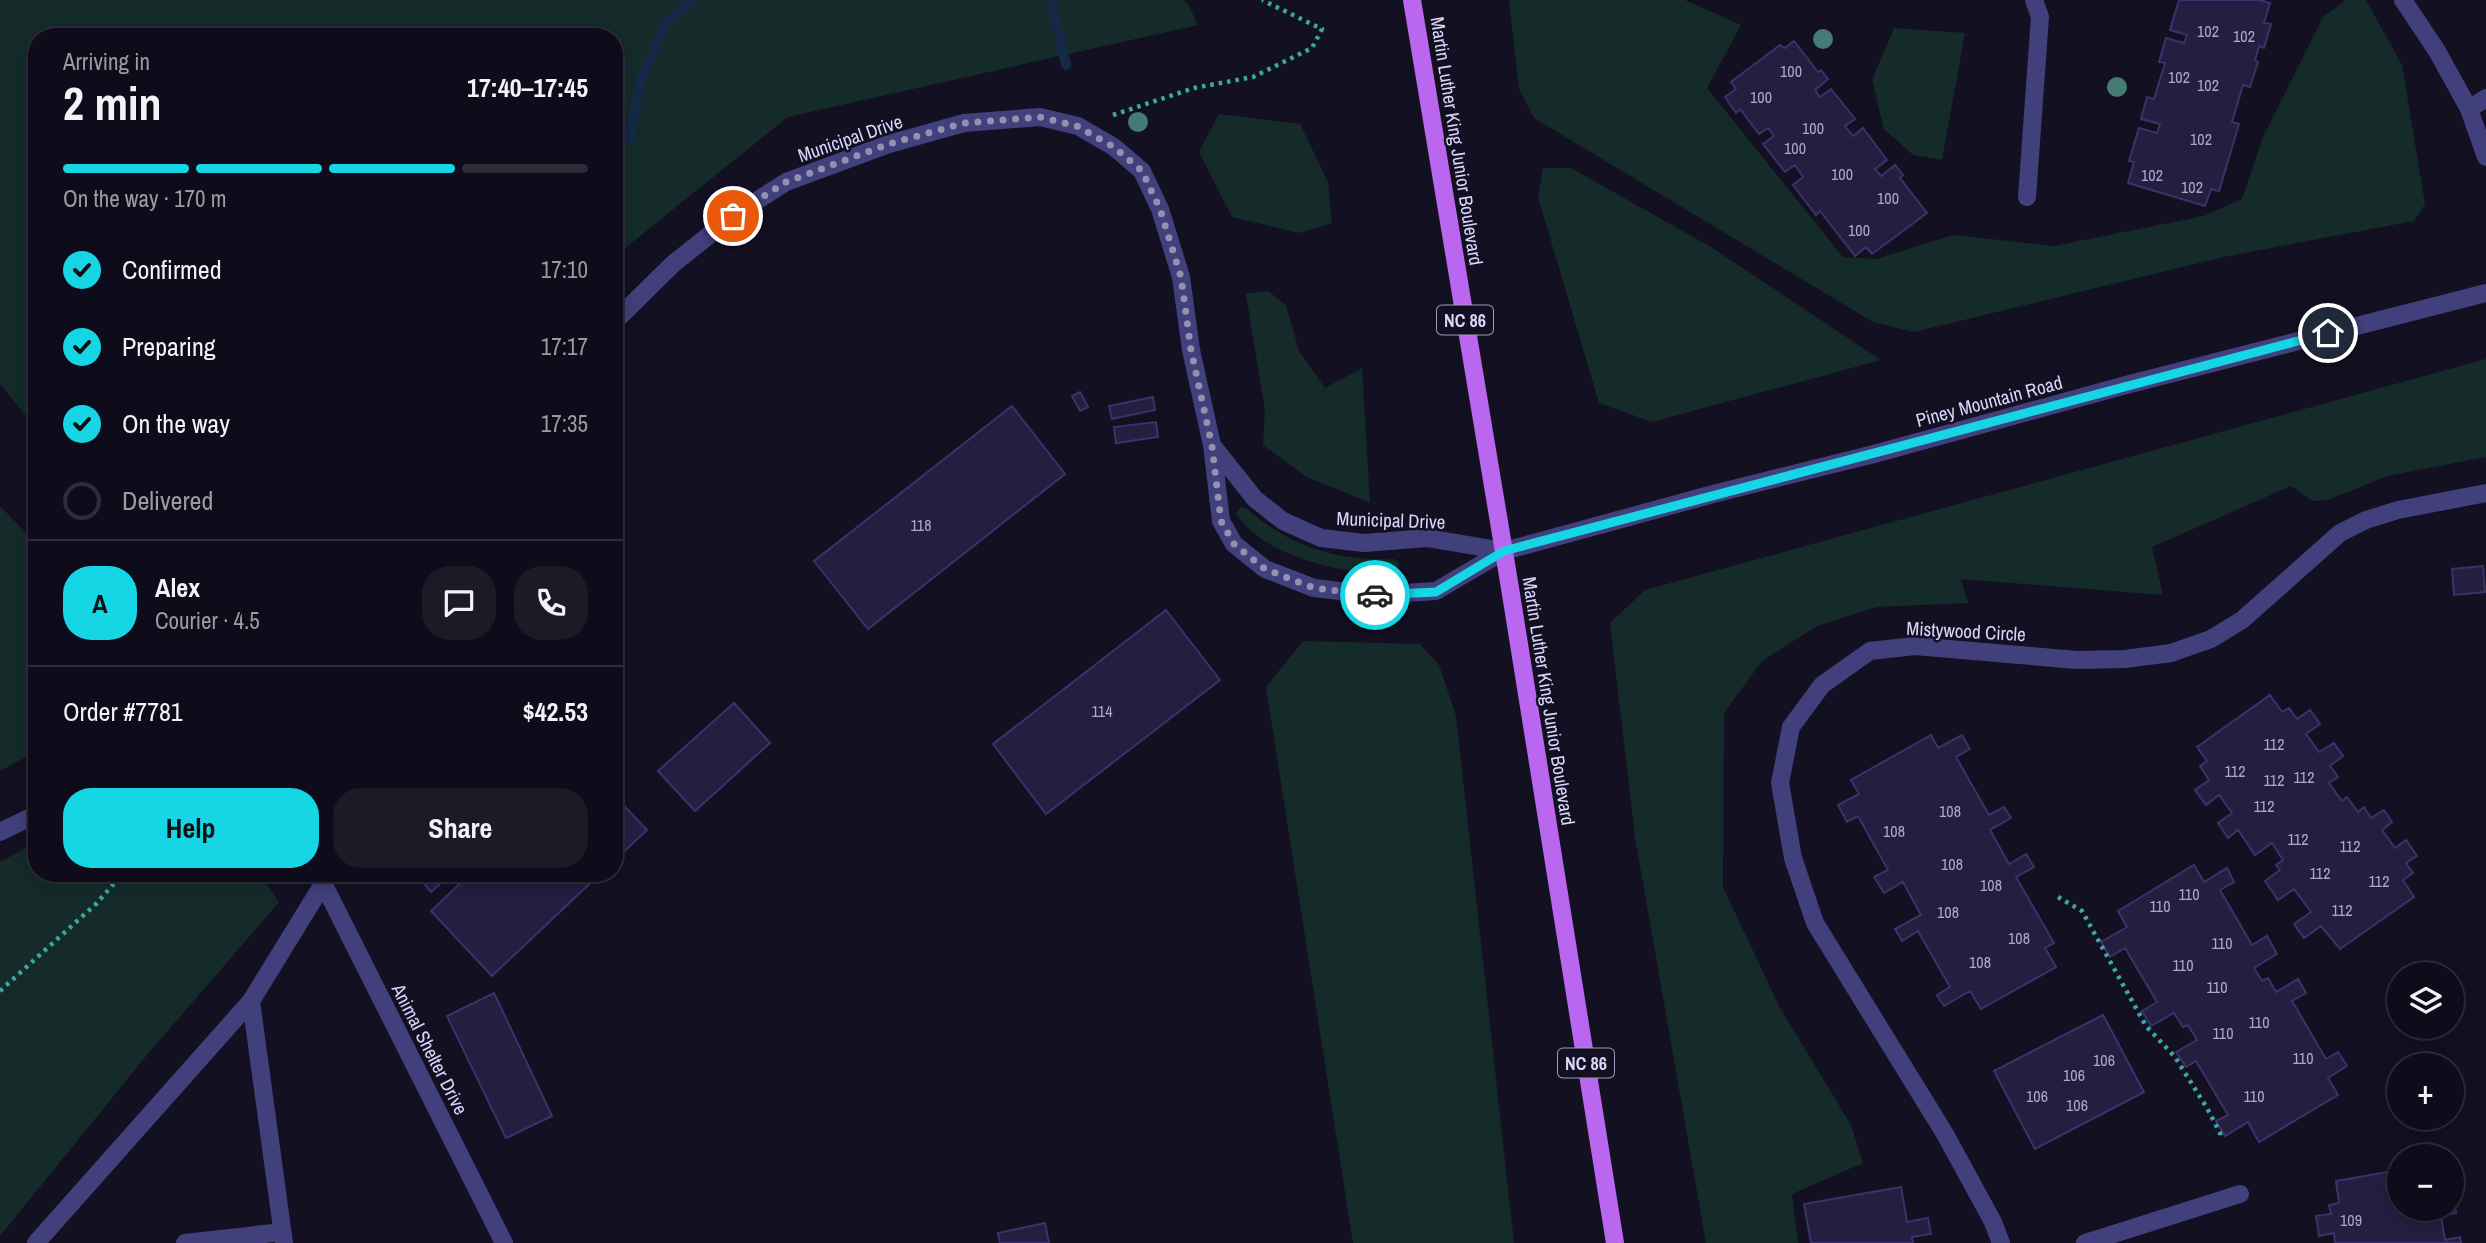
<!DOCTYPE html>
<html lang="en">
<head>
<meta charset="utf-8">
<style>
  body { margin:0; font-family:"Archivo Narrow",sans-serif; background:#1c1a27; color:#f1f3f6; height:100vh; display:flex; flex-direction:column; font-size:26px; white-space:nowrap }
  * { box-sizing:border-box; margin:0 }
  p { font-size:23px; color:#9b9ba2 }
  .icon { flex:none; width:38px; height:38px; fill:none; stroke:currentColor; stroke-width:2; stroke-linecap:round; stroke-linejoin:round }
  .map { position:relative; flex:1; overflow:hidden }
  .drawer { position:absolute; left:28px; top:28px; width:595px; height:854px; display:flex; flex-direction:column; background:#0e0c1a; border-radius:28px; box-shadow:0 4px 18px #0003,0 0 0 2px #2e2c39 }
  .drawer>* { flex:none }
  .fabs { position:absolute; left:2387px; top:962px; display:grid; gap:14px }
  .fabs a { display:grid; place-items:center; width:77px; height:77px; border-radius:50%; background:#0e0c1a; box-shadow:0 4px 18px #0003,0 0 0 2px #2e2c39; font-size:35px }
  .pin { position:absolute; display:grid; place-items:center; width:60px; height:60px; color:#fff; margin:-30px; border:4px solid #fff; border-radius:50%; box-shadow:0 2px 7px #0007 }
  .courier { position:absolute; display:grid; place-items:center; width:70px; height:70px; margin:-35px; border:5px solid #16d5e5; border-radius:50%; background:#fff; color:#222; box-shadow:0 2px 9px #0007 }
  .summary em { font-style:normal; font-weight:700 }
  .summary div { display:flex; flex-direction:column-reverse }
  .summary { display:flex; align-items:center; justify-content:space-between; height:119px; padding:0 35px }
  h1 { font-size:46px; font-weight:700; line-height:52px }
  .bar { display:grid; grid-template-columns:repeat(4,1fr); gap:10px 7px; align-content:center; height:84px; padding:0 35px }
  .bar i { height:9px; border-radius:5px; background:#2e2c39 }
  .bar .selected { background:#16d5e5 }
  .bar p { grid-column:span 4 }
  .line { display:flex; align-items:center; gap:18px; padding:0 35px; border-top:2px solid #2e2c39 }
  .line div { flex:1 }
  .round { display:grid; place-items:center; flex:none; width:74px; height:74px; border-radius:28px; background:#1c1a27 }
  ol { padding:0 35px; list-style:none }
  li { display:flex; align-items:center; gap:21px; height:77px }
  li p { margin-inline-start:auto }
  li .icon { padding:7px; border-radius:50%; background:#16d5e5; color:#111; stroke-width:4 }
  li:last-child { color:#9b9ba2 }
  li i { width:38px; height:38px; border:4px solid #2e2c39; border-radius:50% }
  .button { display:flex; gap:14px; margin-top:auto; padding:14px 35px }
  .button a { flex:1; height:80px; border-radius:28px; background:#16d5e5; color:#111; font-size:28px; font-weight:700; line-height:80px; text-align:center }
  .button a+a { background:#1c1a27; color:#f1f3f6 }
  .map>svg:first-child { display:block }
  .green { fill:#142b2a }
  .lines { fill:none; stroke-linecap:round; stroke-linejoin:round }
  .stream { stroke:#152947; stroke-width:10 }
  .building { fill:#241e41; stroke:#3c326b; stroke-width:2 }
  .path { stroke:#3aa9a1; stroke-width:4.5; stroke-dasharray:3.5 5; stroke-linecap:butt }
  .minor { stroke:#41407c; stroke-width:18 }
  .major { stroke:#ba67f0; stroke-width:18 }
  .tree { fill:#427c74 }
  .done { stroke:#9490af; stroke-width:7; stroke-dasharray:0 12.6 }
  .route { stroke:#16d5e5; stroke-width:9 }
  .labels { text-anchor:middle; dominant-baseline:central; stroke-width:5; stroke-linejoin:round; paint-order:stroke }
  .number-label { font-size:16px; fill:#aca7cc }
  .shield { fill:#131022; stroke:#9e9aba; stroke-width:2 }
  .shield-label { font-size:18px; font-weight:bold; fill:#d9d5fb }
  .street-label { font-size:19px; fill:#d9d5fb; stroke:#131022 }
</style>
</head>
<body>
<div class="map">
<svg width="2486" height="1243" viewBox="0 0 2486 1243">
  <rect width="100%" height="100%" fill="#131022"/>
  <path class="green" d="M0,0H1183L1187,2L1198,25L788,117L614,257V37H37V429L0,384Z
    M1509,0H1685L1741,25L1707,88L1843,257L1876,259L1953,235L2054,246L2204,216L2242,199L2263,137L2323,17L2346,0H2366L2402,65L2425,204L2414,221L2228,256L1914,332L1873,322L1534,118L1519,89Z
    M1894,28L1965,33L1942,160L1913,155L1884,129L1872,80Z
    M1219,114L1300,124L1328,182L1332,223L1299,233L1232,217L1199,152Z
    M1543,168H1571L1711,247L1881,360L1652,422L1599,403L1538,197Z
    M1268,291L1286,305L1299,351L1325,388L1362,368L1370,503L1305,476L1263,445L1265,410L1246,294Z
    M2486,359V457L2387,476L2328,500L2313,501L2291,486L2152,547L2163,595L1961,579L1968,603L1876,607L1817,626L1762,661L1724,713L1723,887L1780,1008L1851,1125L1863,1163L1792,1194L1798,1243H1706L1635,837L1610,623L1645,590Z
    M0,506L37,544V751L0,771Z
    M1241,507L1246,508C1292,548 1335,561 1395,559L1399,563V568C1392,573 1382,572 1373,572C1330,572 1259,552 1236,513Z
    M1303,641L1420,644L1439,665L1456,716L1514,1243H1353L1266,687Z
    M37,842V873H260L279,902L147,1055L0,1236V862Z"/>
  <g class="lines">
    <path class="stream" d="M1051,0L1066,65
      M614,146L630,137L640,81L666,23L693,0"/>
  </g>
  <path class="building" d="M2179,0H2260L2270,3L2264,23L2271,24L2264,48L2259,46L2255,60L2258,62L2250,87L2243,85L2232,122L2239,124L2219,191L2211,189L2205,206L2128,183L2134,162L2129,161L2139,128L2157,133L2160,124L2141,119L2147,97L2154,99L2165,63L2159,62L2166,38L2184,43L2187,35L2170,30Z
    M1794,41L1818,72L1821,70L1828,79L1815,90L1820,97L1831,89L1855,119L1845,126L1853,136L1863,128L1887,160L1875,169L1881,176L1895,165L1903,175L1900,178L1927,213L1872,254L1866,247L1855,256L1820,211L1816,215L1793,185L1803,177L1795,165L1785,172L1763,144L1774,136L1768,128L1759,134L1740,109L1736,113L1725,97L1736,89L1731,82L1780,45L1785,48Z
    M1080,392L1088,407L1080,411L1072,396Z
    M1153,397L1155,410L1112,419L1109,406Z
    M1012,406L1065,474L868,629L814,561Z
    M1156,422L1158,437L1116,443L1114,427Z
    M2483,566L2485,592L2454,595L2452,569Z
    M1166,610L1220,680L1046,814L993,744Z
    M2270,695L2282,712L2289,708L2297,719L2310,710L2320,724L2306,734L2319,752L2334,743L2343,756L2330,766L2338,777L2329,783L2342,801L2347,797L2358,812L2364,807L2371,818L2384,810L2392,822L2382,830L2395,848L2406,840L2417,856L2406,863L2413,873L2403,880L2414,897L2340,949L2321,926L2304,938L2294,924L2311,912L2294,889L2278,900L2265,881L2280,870L2276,865L2283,860L2272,843L2255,855L2238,830L2228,838L2218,823L2232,813L2219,795L2206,805L2195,790L2209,780L2200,766L2207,761L2197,747Z
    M734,703L770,743L695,811L658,771Z
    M1931,735L1938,748L1962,735L1970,749L1956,757L1989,815L2004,807L2011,818L1990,830L2009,864L2026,854L2034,867L2016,877L2054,943L2045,948L2056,967L1981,1009L1970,991L1944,1006L1937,995L1950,987L1918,931L1902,941L1895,929L1921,915L1903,882L1884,893L1874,877L1888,870L1858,816L1847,822L1838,805L1859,794L1851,780Z
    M614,795L647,830L614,861Z
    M2194,865L2204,882L2227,868L2234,882L2220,890L2252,945L2267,936L2277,954L2254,968L2262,981L2268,978L2276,992L2298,979L2306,993L2292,1001L2326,1059L2338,1052L2347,1066L2328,1078L2338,1095L2259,1142L2248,1122L2225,1136L2216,1121L2228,1115L2196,1061L2186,1067L2176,1052L2197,1040L2188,1025L2183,1027L2174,1013L2151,1026L2142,1011L2157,1002L2125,948L2110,957L2101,942L2127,927L2118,911Z
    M415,873H452L431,892Z
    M471,873H601L492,976L431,911Z
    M494,993L552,1116L506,1138L447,1016Z
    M2103,1015L2144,1092L2035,1149L1994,1071Z
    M2399,1170V1209H2452L2453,1197L2456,1213L2441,1216L2445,1240L2460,1237L2461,1243H2335L2334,1233L2319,1236L2316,1216L2331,1214L2329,1205L2339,1203L2336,1181Z
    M1901,1187L1907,1222L1928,1218L1931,1234L1912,1237L1913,1243H1811L1804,1204Z
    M1045,1223L1049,1243H1000L998,1233Z"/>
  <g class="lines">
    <path class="path" d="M1113,115L1194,88L1253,77L1312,48L1322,29L1262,0
      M2058,897L2082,911L2146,1026L2175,1057L2207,1108L2220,1133V1140
      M0,991L97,903L123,873"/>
    <path class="minor" d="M2403,0L2437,51L2469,109L2486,157
      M2469,109L2486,98
      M2027,197L2040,17L2034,0
      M614,322L673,264L733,216L786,182L889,144L964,123L1040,117L1078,126L1114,147L1142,171L1160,209L1181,277L1191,350L1212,445L1221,521L1234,544L1265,569L1314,588L1375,595L1436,591L1504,551L1717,493L1874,454L2126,385L2486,293
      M1212,445L1255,499L1283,521L1321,538L1364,543L1427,538L1504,551
      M0,832L37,814
      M320,877L504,1243
      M251,1001L284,1243
      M36,1243L251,1001L323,884
      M185,1243L282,1232
      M2001,1243L1993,1222L1945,1134L1815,923L1793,858L1780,783L1791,727L1822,685L1870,651L1915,646L2077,660L2125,659L2171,653L2211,639L2242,620L2340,533L2366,520L2398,510L2486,493
      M2085,1243L2240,1194"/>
    <path class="major" d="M1412,0L1510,588L1615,1243"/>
  </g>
  <g class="tree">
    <circle cx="1823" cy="39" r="10"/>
    <circle cx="2117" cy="87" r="10"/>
    <circle cx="1138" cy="122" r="10"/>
  </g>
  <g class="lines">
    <path class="done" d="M733,216L786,182L889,144L964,123L1040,117L1077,126L1114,147L1142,171L1160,209L1181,277L1191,350L1212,446L1221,521L1234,544L1265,569L1314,588L1375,595"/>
    <path class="route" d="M1375,595L1436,592L1504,551L2328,333"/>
  </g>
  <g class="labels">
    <g class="number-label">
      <text x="2208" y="31">102</text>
      <text x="2244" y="36">102</text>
      <text x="1791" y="71">100</text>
      <text x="2179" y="77">102</text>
      <text x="2208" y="85">102</text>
      <text x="1761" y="97">100</text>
      <text x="1813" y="128">100</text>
      <text x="2201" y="139">102</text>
      <text x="1795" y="148">100</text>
      <text x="1842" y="174">100</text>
      <text x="2152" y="175">102</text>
      <text x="2192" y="187">102</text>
      <text x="1888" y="198">100</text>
      <text x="1859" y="230">100</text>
      <text x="921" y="525">118</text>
      <text x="1102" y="711">114</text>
      <text x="2274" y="744">112</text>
      <text x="2235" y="771">112</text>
      <text x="2304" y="777">112</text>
      <text x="2274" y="780">112</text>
      <text x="2264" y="806">112</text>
      <text x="1950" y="811">108</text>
      <text x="1894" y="831">108</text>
      <text x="2298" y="839">112</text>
      <text x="2350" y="846">112</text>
      <text x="1952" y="864">108</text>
      <text x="2320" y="873">112</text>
      <text x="2379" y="881">112</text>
      <text x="1991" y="885">108</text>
      <text x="2189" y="894">110</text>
      <text x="2160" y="906">110</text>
      <text x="2342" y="910">112</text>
      <text x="1948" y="912">108</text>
      <text x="2019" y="938">108</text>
      <text x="2222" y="943">110</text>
      <text x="1980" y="962">108</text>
      <text x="2183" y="965">110</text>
      <text x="2217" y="987">110</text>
      <text x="2259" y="1022">110</text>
      <text x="2223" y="1033">110</text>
      <text x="2303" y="1058">110</text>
      <text x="2104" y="1060">106</text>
      <text x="2074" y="1075">106</text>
      <text x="2037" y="1096">106</text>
      <text x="2254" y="1096">110</text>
      <text x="2077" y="1105">106</text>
      <text x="2351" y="1220">109</text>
    </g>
    <g class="shield">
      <rect x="1437" y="305.5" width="56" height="29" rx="5"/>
      <rect x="1558" y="1048.5" width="56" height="29" rx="5"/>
    </g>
    <g class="shield-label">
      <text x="1465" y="320">NC 86</text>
      <text x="1586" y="1063">NC 86</text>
    </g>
    <g class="street-label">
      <text transform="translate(850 138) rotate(-19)">Municipal Drive</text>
      <text transform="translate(1457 141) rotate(81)">Martin Luther King Junior Boulevard</text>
      <text transform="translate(1989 401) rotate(-15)">Piney Mountain Road</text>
      <text transform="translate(1391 520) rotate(2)">Municipal Drive</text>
      <text transform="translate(1966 631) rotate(3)">Mistywood Circle</text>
      <text transform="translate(1549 701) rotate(81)">Martin Luther King Junior Boulevard</text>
      <text transform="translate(430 1049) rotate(63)">Animal Shelter Drive</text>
    </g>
  </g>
</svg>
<div class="fabs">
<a><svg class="icon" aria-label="layers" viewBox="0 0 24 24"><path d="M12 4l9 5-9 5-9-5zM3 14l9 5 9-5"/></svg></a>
<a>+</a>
<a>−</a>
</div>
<div class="pin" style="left:733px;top:216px;background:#ea580c"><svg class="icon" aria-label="bag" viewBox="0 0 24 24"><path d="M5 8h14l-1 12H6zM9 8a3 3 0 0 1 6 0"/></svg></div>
<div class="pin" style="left:2328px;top:333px;background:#1f2937"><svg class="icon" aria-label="home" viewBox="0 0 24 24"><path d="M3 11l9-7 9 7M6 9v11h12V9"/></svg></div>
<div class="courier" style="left:1375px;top:595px"><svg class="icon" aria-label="car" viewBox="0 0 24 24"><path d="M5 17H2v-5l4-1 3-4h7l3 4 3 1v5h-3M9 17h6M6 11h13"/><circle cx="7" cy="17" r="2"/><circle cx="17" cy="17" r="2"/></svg></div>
<section class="drawer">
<div class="summary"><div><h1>2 min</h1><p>Arriving in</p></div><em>17:40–17:45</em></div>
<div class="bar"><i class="selected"></i><i class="selected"></i><i class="selected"></i><i></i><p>On the way · 170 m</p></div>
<ol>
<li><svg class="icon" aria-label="check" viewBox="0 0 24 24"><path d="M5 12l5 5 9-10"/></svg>Confirmed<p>17:10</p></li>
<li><svg class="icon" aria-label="check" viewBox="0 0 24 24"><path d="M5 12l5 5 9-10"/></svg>Preparing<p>17:17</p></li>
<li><svg class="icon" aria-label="check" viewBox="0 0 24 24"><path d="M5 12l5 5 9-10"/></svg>On the way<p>17:35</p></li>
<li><i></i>Delivered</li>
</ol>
<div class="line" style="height:126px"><b class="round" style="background:#16d5e5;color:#111">A</b><div><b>Alex</b><p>Courier · 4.5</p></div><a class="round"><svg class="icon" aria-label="chat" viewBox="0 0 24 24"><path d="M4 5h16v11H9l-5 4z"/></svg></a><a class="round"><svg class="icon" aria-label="phone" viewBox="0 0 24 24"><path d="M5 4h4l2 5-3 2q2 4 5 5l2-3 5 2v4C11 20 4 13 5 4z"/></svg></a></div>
<div class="line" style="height:91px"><div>Order #7781</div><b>$42.53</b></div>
<div class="button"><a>Help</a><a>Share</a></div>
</section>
</div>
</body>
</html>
